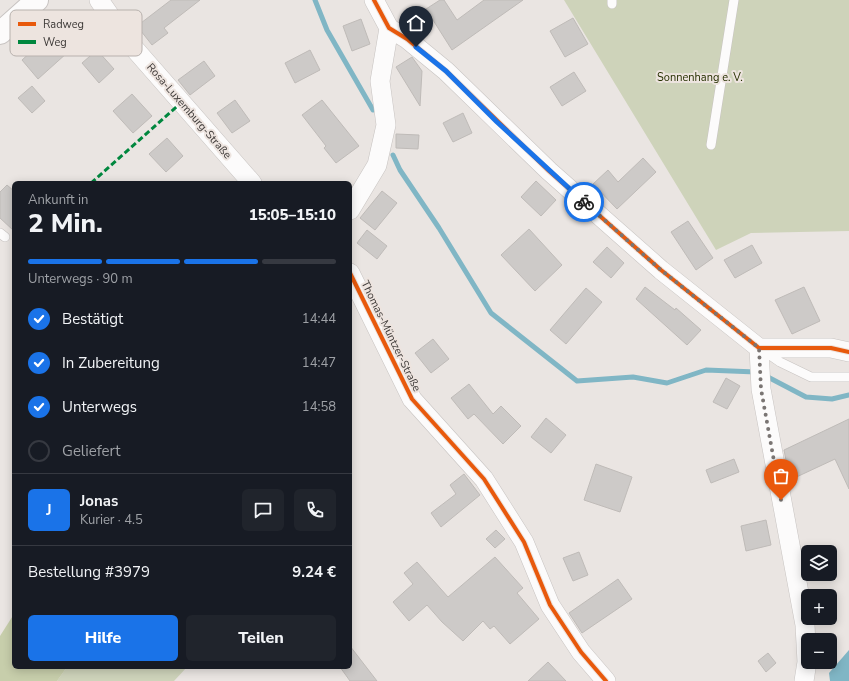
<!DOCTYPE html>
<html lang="de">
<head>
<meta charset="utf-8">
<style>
  body { margin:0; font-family:"Nunito Sans",sans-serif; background:#20242c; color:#f1f3f6; height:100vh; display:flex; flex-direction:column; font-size:15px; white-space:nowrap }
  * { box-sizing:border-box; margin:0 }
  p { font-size:13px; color:#9ea1a6 }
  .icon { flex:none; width:22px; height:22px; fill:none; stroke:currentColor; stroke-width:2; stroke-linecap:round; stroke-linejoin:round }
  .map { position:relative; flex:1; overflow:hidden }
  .details { position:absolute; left:12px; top:181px; width:340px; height:488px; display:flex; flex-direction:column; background:#171b24; border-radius:6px; box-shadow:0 2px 10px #0003 }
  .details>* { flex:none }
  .fabs { position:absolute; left:801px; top:545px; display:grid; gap:8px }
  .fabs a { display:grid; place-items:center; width:36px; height:36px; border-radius:6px; background:#171b24; box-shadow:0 2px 10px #0003; font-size:20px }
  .pin { position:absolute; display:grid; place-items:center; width:34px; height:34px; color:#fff; margin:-41px -17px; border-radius:50% 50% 50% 0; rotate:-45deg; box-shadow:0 0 4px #0007 }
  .pin .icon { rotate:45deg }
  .courier { position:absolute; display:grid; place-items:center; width:40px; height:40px; margin:-20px; border:3px solid #1a73e8; border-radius:50%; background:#fff; color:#222; box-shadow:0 1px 5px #0007 }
  .headline em { font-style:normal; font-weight:800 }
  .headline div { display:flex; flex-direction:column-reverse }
  .headline { display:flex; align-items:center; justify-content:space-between; height:68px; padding:0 16px }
  h1 { font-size:26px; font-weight:800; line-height:30px }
  .bar { display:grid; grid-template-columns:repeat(4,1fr); gap:6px 4px; align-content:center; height:48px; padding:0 16px }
  .bar i { height:5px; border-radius:3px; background:#363941 }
  .bar .on { background:#1a73e8 }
  .bar p { grid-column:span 4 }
  .line { display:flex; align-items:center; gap:10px; padding:0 16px; border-top:1px solid #363941 }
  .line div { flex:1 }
  .round { display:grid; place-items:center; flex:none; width:42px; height:42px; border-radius:6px; background:#20242c }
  ol { padding:0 16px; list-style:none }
  li { display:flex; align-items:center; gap:12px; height:44px }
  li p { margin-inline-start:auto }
  li .icon { padding:4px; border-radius:50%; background:#1a73e8; color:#fff; stroke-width:4 }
  li:last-child { color:#9ea1a6 }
  li i { width:22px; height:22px; border:2px solid #363941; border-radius:50% }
  .cta { display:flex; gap:8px; margin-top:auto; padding:8px 16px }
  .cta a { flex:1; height:46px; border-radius:6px; background:#1a73e8; color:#fff; font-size:16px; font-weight:800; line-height:46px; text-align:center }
  .cta a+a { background:#20242c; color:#f1f3f6 }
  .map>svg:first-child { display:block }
  .green { fill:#ced3ba }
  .forest { fill:#c7ceab }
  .water { fill:#80b6c5 }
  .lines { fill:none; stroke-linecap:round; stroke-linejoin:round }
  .stream { stroke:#80b6c5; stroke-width:5 }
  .building { fill:#cdcac8; stroke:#bfbbb8 }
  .service-casing { stroke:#c7c3c1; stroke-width:10 }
  .minor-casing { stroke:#c7c3c1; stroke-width:20 }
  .tertiary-casing { stroke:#c7c3c1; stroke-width:24 }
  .service { stroke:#fcfbfb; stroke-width:9 }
  .minor { stroke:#fcfbfb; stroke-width:19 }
  .tertiary { stroke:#fcfbfb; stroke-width:22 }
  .quiet { stroke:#00873e; stroke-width:3; stroke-dasharray:6 3; stroke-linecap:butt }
  .cycleway-casing { stroke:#ede4df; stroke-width:6 }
  .cycleway { stroke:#e8590c; stroke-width:4 }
  .done { stroke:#7a7573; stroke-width:4; stroke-dasharray:0 7.2 }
  .route { stroke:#1a73e8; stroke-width:5 }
  .labels { text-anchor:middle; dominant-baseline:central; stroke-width:4; stroke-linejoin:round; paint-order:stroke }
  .park-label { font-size:11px; fill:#263001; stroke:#ede4df }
  .street-label { font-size:11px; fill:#3d3937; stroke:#ede4df }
  .key { fill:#ede4df; stroke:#b8b1ad; stroke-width:1 }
  .key-label { font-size:11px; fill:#3d3937 }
</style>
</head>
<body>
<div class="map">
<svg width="849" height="681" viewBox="0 0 849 681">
  <rect width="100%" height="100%" fill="#eae5e2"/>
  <path class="green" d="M564,0H849V231L751,233L716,250Z
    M67,667H187L174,681H57Z"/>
  <path class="forest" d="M14,614V667H67L57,681H0V636Z"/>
  <path class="water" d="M849,650V681H830L829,673Z"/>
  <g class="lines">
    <path class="stream" d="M315,0L327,30L373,110
      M393,155L400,170L439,228L491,313L577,381L633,377L667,383L706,370L756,372
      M764,375L806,397L832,399L849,395"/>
  </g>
  <path class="building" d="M171,0H200L164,28L168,33L152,45L137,26Z
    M440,0H444L457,20L484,0H523L452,50L426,9Z
    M573,18L588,44L565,57L550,31Z
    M361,19L370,44L352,51L343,26Z
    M56,21L77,44L38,79L22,60L44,40L40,35Z
    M97,50L114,69L99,83L82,63Z
    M310,50L320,70L295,83L285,63Z
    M412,57L422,71L420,106L396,67Z
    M204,61L215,76L190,95L178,80Z
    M574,72L586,91L562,106L550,87Z
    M32,86L45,101L32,113L18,98Z
    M132,94L152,116L133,133L113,111Z
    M235,100L250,121L232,133L217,113Z
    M322,100L359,146L336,163L324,148L326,146L302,115Z
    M463,113L472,133L453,142L443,123Z
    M396,134L419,135L418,149L396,148Z
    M167,138L183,156L166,172L149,154Z
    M643,158L656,172L617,209L593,184L608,170L618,182Z
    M536,181L556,200L541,216L521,197Z
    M7,185L14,191V231L0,218V192Z
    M382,191L397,203L375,230L360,218Z
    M688,221L713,258L696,270L671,232Z
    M529,229L562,265L535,291L501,255Z
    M367,230L387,246L377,259L357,243Z
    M752,245L762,263L735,278L724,260Z
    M607,247L624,263L611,278L593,262Z
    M645,287L675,310L676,308L701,330L687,345L636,299Z
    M804,287L820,321L792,334L775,300Z
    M586,288L602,302L566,344L550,330Z
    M433,339L449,359L431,373L415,353Z
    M726,378L740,386L727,409L713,402Z
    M469,384L493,414L501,406L521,426L503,444L474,414L468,419L451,398Z
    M546,418L566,435L551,453L531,437Z
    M849,419V489L835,459L790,480L784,450Z
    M734,459L739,472L711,483L706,470Z
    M596,464L632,477L620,512L584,500Z
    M464,474L480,495L441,527L431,513L456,494L450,485Z
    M766,520L771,545L746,551L741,526Z
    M496,530L505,539L495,548L486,539Z
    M579,552L588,575L573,581L563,558Z
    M495,557L523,588L517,593L539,619L510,644L494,626L490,629L483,621L463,641L442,622L427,605L409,621L393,602L413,584L404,573L417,562L448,597Z
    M618,579L632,599L582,633L569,613Z
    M350,646L377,681H350L340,667H350Z
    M768,653L776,663L766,672L758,661Z
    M548,662L566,681H528Z"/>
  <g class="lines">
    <defs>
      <path id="service" d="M612,4V0
        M711,145L734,0
        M0,233L5,237
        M764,351L780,362L811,377H849"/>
      <path id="minor" d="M99,0L126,39L252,183
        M374,0L389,28L407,39L446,71L549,171L661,270L759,348H831L849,352
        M350,210L377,165L386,125L380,81L389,28
        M350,273L412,399L484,479L524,542L550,605L581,652L606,681
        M759,348L761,389L805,625L807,662L804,681"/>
      <path id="tertiary" d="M0,33L37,0"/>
    </defs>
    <use href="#service" class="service-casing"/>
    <use href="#minor" class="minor-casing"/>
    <use href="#tertiary" class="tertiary-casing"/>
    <use href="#service" class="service"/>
    <use href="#minor" class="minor"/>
    <use href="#tertiary" class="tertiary"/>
    <path class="quiet" d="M91,183L182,102"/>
    <defs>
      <path id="cycleway" d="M374,0L389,28L407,39L446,71L549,171L661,270L759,348H831L849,352
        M350,273L412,399L484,479L524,542L550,605L581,652L606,681"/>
    </defs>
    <use href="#cycleway" class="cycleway-casing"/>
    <use href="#cycleway" class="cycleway"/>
  </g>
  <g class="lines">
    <path class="done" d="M584,202L661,270L759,348L761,389L781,500"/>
    <path class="route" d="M416,47L446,71L497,122L584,202"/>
  </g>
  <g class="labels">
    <g class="park-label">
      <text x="700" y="77">Sonnenhang e. V.</text>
    </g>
    <g class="street-label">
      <text transform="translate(189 111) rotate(49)">Rosa-Luxemburg-Straße</text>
      <text transform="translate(391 336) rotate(64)">Thomas-Müntzer-Straße</text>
    </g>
  </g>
  <rect x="10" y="10" width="132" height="46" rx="6" class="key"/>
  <rect x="18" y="22" width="18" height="4" fill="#e8590c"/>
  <rect x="18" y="40" width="18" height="4" fill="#00873e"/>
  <g class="key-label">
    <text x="43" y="28">Radweg</text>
    <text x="43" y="46">Weg</text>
  </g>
</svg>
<div class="fabs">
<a><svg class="icon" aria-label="layers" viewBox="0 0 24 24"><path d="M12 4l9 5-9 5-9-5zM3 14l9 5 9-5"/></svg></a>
<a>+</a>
<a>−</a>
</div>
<div class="pin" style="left:781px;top:500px;background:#ea580c"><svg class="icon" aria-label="bag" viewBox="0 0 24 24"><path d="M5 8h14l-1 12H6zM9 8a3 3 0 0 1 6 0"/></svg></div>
<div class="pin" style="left:416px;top:47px;background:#1f2937"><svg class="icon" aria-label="home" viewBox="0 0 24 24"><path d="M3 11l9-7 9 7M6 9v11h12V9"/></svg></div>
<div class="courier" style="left:584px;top:202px"><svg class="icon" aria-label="bike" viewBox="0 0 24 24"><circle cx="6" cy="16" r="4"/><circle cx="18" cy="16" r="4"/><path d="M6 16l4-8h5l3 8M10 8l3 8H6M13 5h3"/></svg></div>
<section class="details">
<div class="headline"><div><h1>2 Min.</h1><p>Ankunft in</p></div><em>15:05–15:10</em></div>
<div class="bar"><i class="on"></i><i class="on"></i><i class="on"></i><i></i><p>Unterwegs · 90 m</p></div>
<ol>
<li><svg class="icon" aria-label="check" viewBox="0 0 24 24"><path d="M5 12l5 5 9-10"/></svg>Bestätigt<p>14:44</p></li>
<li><svg class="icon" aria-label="check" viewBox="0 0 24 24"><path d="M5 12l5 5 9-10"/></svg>In Zubereitung<p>14:47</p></li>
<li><svg class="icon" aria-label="check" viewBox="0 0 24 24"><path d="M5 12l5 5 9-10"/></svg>Unterwegs<p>14:58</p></li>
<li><i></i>Geliefert</li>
</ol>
<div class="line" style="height:72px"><b class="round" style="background:#1a73e8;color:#fff">J</b><div><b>Jonas</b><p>Kurier · 4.5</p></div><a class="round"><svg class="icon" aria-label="chat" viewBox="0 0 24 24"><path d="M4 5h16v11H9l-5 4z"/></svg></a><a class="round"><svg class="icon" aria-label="phone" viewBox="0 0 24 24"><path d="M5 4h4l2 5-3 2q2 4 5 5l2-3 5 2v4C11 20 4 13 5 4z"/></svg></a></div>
<div class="line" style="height:52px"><div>Bestellung #3979</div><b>9.24 €</b></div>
<div class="cta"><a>Hilfe</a><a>Teilen</a></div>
</section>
</div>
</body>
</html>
